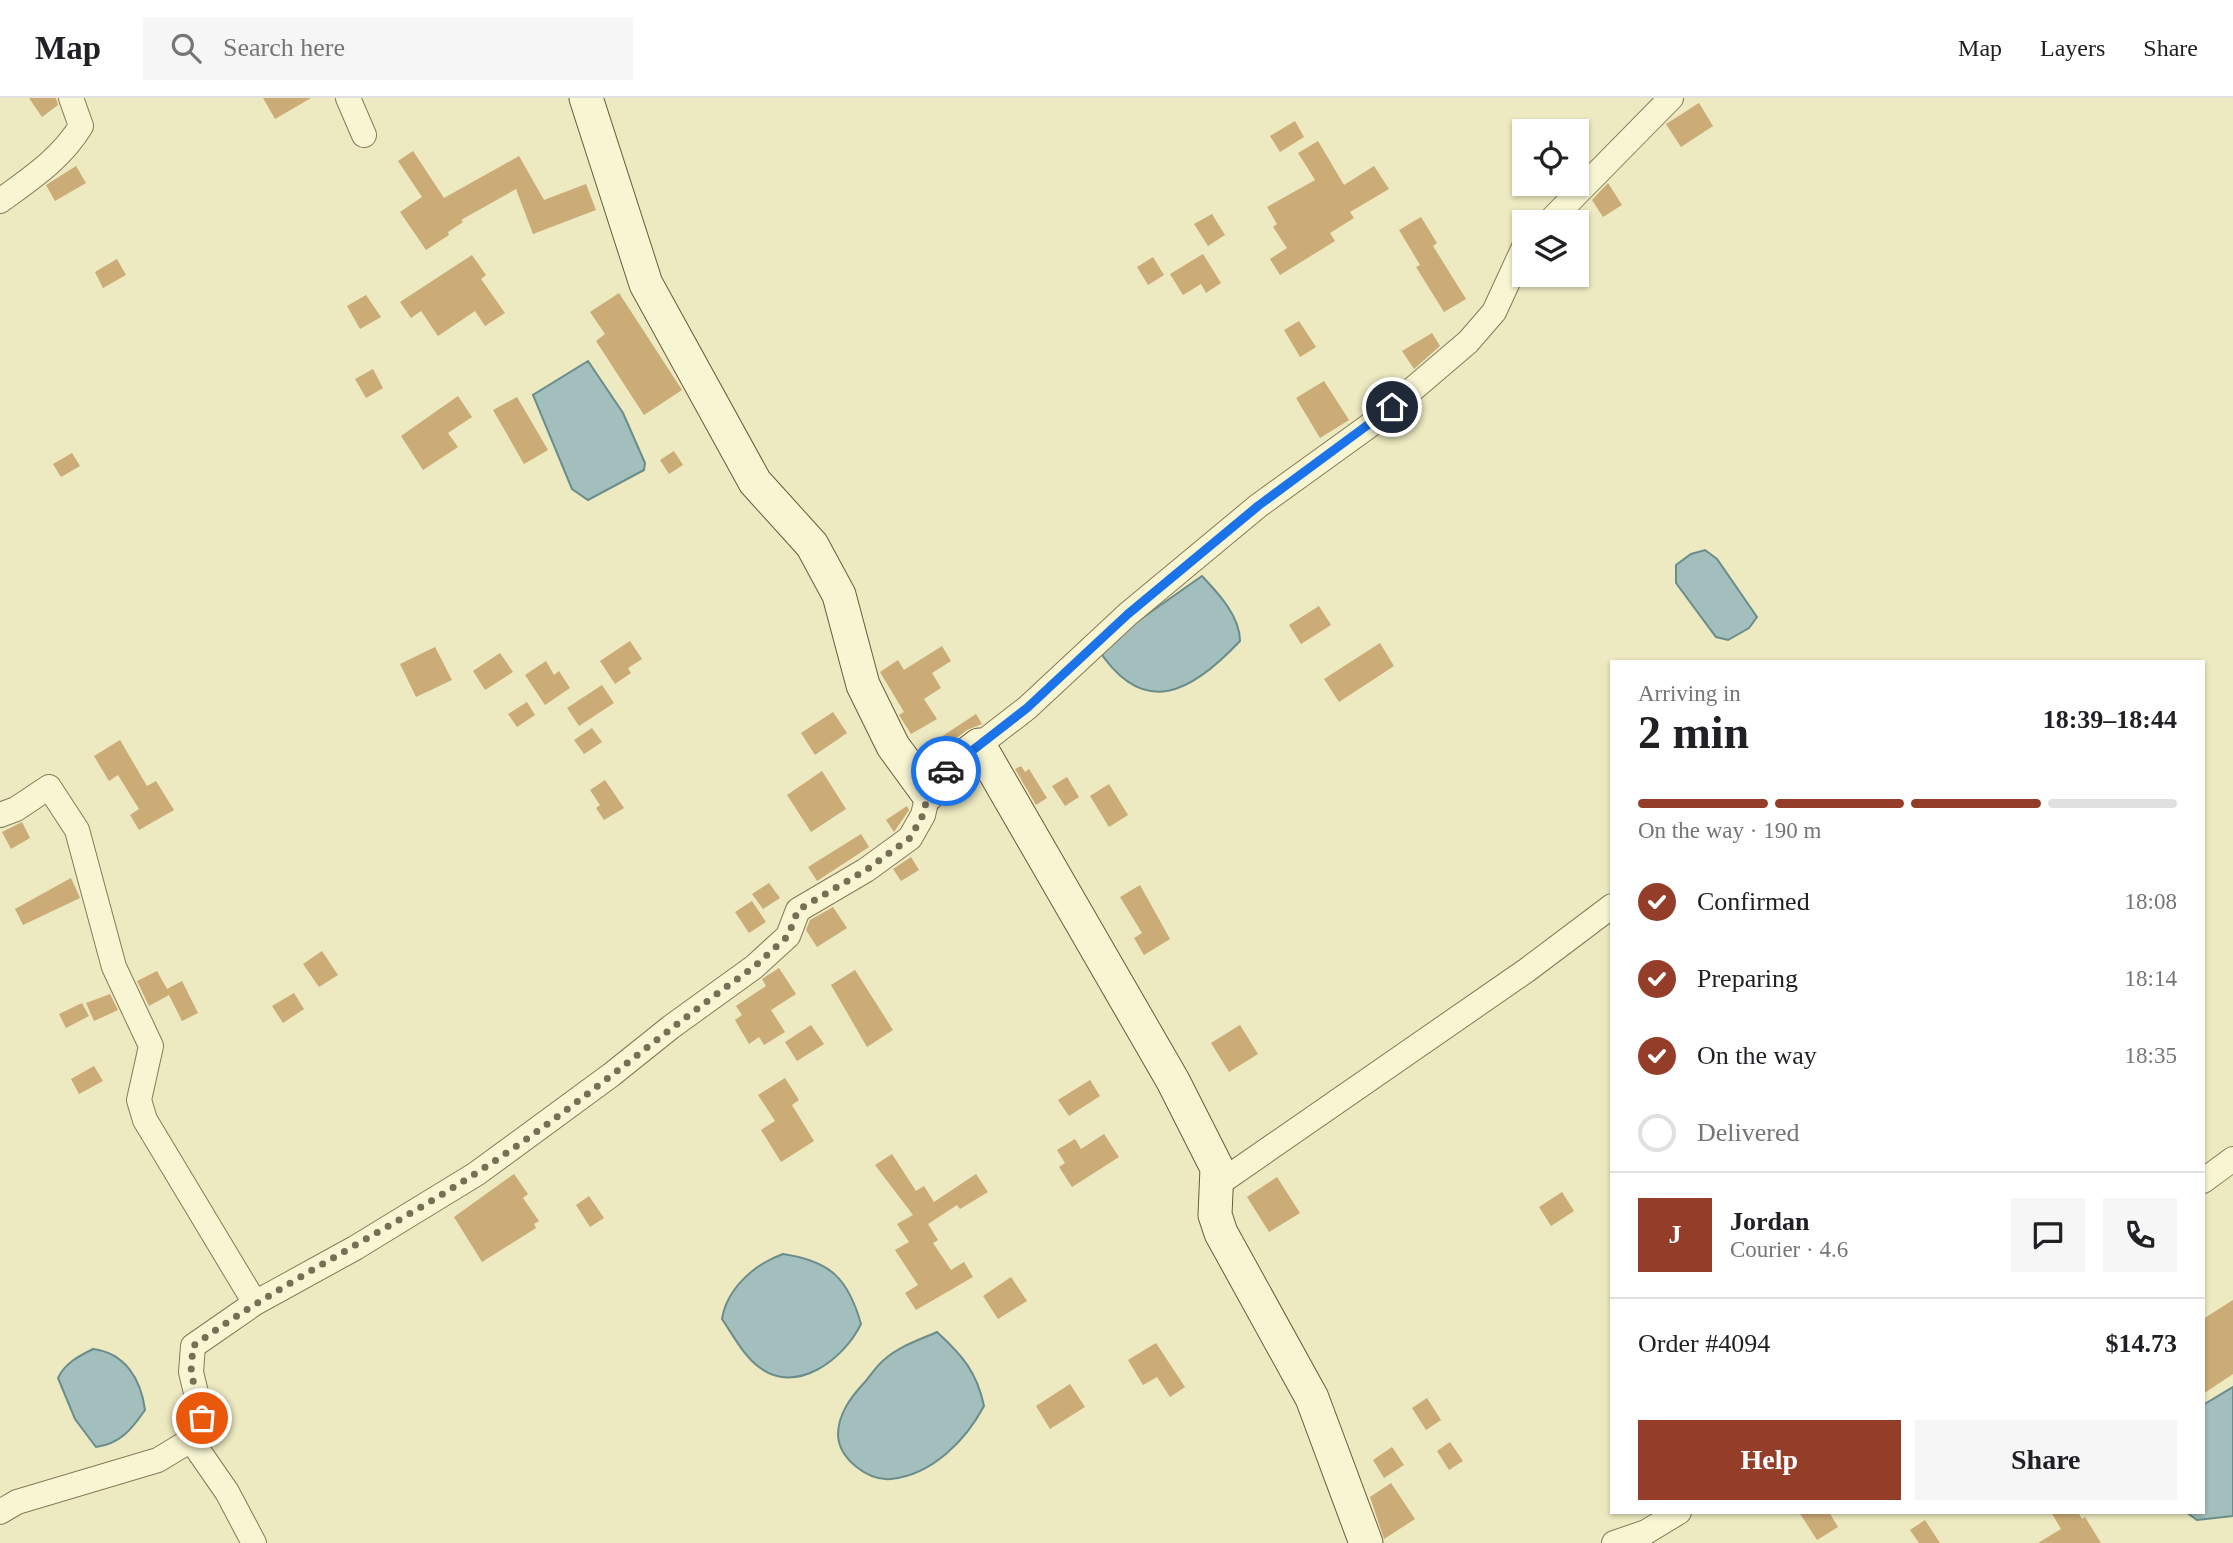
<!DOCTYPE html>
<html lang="en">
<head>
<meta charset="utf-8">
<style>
  body { margin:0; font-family:Georgia,serif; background:#f6f6f6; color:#202124; height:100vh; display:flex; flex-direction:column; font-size:26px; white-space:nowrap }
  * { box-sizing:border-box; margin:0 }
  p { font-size:23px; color:#757577 }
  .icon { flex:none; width:38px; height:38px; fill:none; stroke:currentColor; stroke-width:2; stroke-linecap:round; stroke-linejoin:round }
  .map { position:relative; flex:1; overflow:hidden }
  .side { position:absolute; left:1610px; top:562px; width:595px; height:854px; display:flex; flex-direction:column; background:#fff; border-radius:0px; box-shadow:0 2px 5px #0004 }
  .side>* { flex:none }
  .buttons { position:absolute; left:1512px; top:21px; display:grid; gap:14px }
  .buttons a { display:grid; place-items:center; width:77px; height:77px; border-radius:0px; background:#fff; box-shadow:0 2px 5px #0004; font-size:35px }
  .pin { position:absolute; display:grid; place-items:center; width:60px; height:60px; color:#fff; margin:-30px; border:4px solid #fff; border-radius:50%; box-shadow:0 2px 7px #0007 }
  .courier { position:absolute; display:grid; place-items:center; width:70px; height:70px; margin:-35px; border:5px solid #1a73e8; border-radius:50%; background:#fff; color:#222; box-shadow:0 2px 9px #0007 }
  .head em { font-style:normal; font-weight:600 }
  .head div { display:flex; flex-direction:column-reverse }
  .head { display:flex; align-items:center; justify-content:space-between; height:119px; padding:0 28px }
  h1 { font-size:46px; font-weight:600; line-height:52px }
  .bar { display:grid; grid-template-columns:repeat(4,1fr); gap:10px 7px; align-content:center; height:84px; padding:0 28px }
  .bar i { height:9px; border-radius:5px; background:#e0e0e0 }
  .bar .on { background:#943e29 }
  .bar p { grid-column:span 4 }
  .line { display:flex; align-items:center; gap:18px; padding:0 28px; border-top:2px solid #e0e0e0 }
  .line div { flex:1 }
  .round { display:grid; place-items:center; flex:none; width:74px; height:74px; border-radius:0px; background:#f6f6f6 }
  ol { padding:0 28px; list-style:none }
  li { display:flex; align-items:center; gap:21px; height:77px }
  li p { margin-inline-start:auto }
  li .icon { padding:7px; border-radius:50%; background:#943e29; color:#fff; stroke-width:4 }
  li:last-child { color:#757577 }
  li i { width:38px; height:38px; border:4px solid #e0e0e0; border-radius:50% }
  .primary-button { display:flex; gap:14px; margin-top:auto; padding:14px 28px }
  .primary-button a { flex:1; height:80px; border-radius:0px; background:#943e29; color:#fff; font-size:28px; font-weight:600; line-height:80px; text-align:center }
  .primary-button a+a { background:#f6f6f6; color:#202124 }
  header { display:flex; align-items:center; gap:42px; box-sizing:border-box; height:98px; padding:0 35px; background:#fff; border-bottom:2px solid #e0e0e0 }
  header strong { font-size:33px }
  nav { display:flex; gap:38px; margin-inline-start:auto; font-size:24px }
  .search { width:490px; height:63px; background:#f6f6f6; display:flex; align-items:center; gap:18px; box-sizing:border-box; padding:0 24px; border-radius:0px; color:#757577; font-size:26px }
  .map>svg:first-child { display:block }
  .water { fill:#a3bfbd; stroke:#6a8d8b; stroke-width:2 }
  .building { fill:#cbab76 }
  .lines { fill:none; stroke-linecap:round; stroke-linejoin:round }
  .street-casing { stroke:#867a58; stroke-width:26 }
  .secondary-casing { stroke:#685b3c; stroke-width:35 }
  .street { stroke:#f8f5d3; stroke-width:24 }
  .secondary { stroke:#f8f5d3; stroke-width:33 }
  .done { stroke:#766f56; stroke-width:7; stroke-dasharray:0 12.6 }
  .route { stroke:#1a73e8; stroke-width:9 }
</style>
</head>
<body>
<header>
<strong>Map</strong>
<div class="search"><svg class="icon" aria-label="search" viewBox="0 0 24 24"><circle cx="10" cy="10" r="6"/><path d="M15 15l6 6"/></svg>Search here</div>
<nav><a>Map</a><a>Layers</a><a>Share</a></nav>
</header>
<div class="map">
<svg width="2233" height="1445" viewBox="0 0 2233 1445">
  <rect width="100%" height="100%" fill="#ede9c0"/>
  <path class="water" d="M588,263L623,315L645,365L644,372L588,402L572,391L533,297Z
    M1705,452L1717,461L1757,519L1749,530L1728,542L1716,539L1676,485V467L1691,456Z
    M1202,478C1218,495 1240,518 1240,543C1192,594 1144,622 1098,551Z
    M783,1156C830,1163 848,1180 861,1226C844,1261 796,1298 759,1269C743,1257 733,1237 722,1221C727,1190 755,1166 783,1156Z
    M937,1234C962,1257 977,1274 984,1308C966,1342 932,1377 891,1381C868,1383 839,1361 838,1337C838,1316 851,1299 864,1285C871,1277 877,1267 885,1261C900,1248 919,1242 937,1234Z
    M93,1251C125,1255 141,1281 145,1312C132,1331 120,1346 96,1349L75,1321L58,1280C65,1265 79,1258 93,1251Z
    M2233,1289V1418L2197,1422L2186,1414H2203V1307Z"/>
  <path class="building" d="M29,0H56L58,7L42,19Z
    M263,0H311L275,21Z
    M1699,5L1713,28L1681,49L1666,26Z
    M1295,23L1304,39L1280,54L1270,38Z
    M1318,43L1344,87L1374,68L1389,91L1350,114L1354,120L1330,135L1335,143L1280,177L1270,161L1287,150L1273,129L1277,126L1267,109L1315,82L1298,55Z
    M413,53L444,100L519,58L544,102L586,86L596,112L533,136L516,91L461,122L463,124L448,134L449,137L426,152L400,114L422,99L398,63Z
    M76,68L86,85L55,103L46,87Z
    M1608,85L1622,107L1603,119L1592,102Z
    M1212,116L1225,137L1208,148L1194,126Z
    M1421,119L1437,145L1433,148L1466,201L1444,214L1416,169L1420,167L1399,132Z
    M1203,156L1221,185L1206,195L1201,186L1183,197L1170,176Z
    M472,157L486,177L481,181L505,215L485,228L475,213L438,238L421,213L411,220L400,204Z
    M1153,159L1164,177L1148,187L1137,169Z
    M117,161L126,177L103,190L95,174Z
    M619,195L682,292L644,317L596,243L605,236L590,214Z
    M366,197L381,219L360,231L347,208Z
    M1299,223L1316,249L1300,259L1284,232Z
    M1432,235L1440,248L1414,271L1402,253Z
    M373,271L383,290L366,300L355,281Z
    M1324,283L1349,322L1320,340L1296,300Z
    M458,298L472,319L448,335L458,349L423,372L401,338Z
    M517,299L548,352L524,366L493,312Z
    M674,353L683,367L669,376L660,362Z
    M72,355L80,368L61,379L53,366Z
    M1319,508L1331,527L1301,546L1289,527Z
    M630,543L642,561L628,570L631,575L615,586L600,563Z
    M1380,545L1394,568L1339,604L1324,581Z
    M942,548L951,563L932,575L941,590L924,601L937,621L911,636L899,617L904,614L880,574L898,562L904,572Z
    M435,549L452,582L416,599L400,566Z
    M500,555L513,574L485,592L473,573Z
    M546,563L554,577L559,573L570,590L545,607L525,577Z
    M602,587L614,605L579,628L567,610Z
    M527,604L535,617L517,629L508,616Z
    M833,614L847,635L815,657L801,635Z
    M976,616L982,626L967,632L946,648L941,639Z
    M592,630L602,644L584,656L574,642Z
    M120,642L147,688L156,683L174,712L139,732L130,717L139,711L118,677L109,683L94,658Z
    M1021,668L1025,674L1029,671L1047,700L1036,707L1015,671Z
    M822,673L846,711L811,734L787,697Z
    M1067,679L1079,699L1065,708L1052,688Z
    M605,682L624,710L604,722L596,710L600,707L590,692Z
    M1109,686L1128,717L1109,729L1090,698Z
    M907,708L909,712L894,734L886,722Z
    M22,724L30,740L11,751L2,734Z
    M861,736L869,749L817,783L808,769Z
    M911,759L919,772L901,783L893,771Z
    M71,780L80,800L23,827L15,811Z
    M769,785L780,800L763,811L752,796Z
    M1140,787L1170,841L1144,857L1134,840L1142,835L1120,799Z
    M752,803L766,824L749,835L735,814Z
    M833,809L847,830L817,849L806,832L810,822Z
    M322,853L338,877L319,889L303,866Z
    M779,870L796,896L771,912L785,934L764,947L759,939L749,946L735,922L742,917L736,908L766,888L762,881Z
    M855,872L893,932L867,949L831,887Z
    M157,873L167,891L182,883L198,915L182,923L169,897L149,908L137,883Z
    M294,895L304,911L283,925L272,908Z
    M110,896L118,912L94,923L86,905Z
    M82,905L89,918L66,930L59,916Z
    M811,927L824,946L797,963L785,944Z
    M1240,927L1258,956L1229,974L1211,945Z
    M94,968L103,983L79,996L71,981Z
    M785,980L799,1002L792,1007L814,1043L781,1064L761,1032L775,1023L758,997Z
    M1090,982L1100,998L1069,1018L1058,1002Z
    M1104,1036L1119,1059L1072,1089L1059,1069L1065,1065L1057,1052L1075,1041L1081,1051Z
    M892,1056L916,1093L924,1088L934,1104L976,1076L988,1094L960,1111L957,1107L928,1126L938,1142L933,1145L951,1172L964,1164L973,1179L916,1212L905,1195L918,1187L895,1152L909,1144L897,1126L913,1117L875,1067Z
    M514,1076L528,1096L523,1100L539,1123L534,1126L536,1130L482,1164L454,1119Z
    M1277,1079L1300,1115L1269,1134L1247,1099Z
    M1562,1094L1574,1113L1551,1128L1539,1109Z
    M589,1098L604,1120L590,1129L576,1107Z
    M1011,1179L1027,1203L998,1221L983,1198Z
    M2233,1202V1276L2203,1296V1221Z
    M1156,1245L1185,1289L1170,1299L1157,1279L1143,1287L1128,1262Z
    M1070,1286L1085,1309L1050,1331L1036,1308Z
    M1427,1300L1441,1322L1426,1332L1412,1310Z
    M1450,1344L1463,1363L1449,1372L1437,1353Z
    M1392,1349L1404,1367L1384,1380L1373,1362Z
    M1391,1385L1415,1421L1384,1441L1370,1399Z
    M1799,1414H1829L1838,1429L1817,1442Z
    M2051,1414H2078L2082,1421L2085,1419L2101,1445H2038L2061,1431Z
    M1925,1422L1940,1445H1919L1910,1432Z"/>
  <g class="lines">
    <defs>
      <path id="street" d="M348,0L364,37
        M0,103C30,81 61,61 81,28L71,0
        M1549,124L1671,0
        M979,647L1027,610L1128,516L1258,408L1373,325L1468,244L1494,214L1524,149
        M0,717L16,711L49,689L77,732L114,869L151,948L139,1002L145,1022L255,1205
        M2203,1083L2233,1061
        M1218,1086L1527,872L1612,808
        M191,1342L227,1394L254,1445
        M0,1414L17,1404L158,1362L191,1342L202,1320L191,1274L193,1248L255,1205L355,1150L476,1076L611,977L671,929L754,869L788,838L798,812L866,772L910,740L923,717L928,696
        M1614,1445L1646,1434L1679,1414"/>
      <path id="secondary" d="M586,0L646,186L755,384L812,447L839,497L863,587L893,648L928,696L942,676L979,647L1173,983L1217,1070L1215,1117L1221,1135L1312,1300L1366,1445"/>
    </defs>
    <use href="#street" class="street-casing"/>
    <use href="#secondary" class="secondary-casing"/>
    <use href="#street" class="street"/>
    <use href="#secondary" class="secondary"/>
  </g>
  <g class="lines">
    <path class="done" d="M202,1320L191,1274L193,1248C282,1184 381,1136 473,1077C571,1015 659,936 754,869L788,838L798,812L866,772L910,740L923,717L928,696L946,673"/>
    <path class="route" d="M946,673L1027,610L1128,516L1258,408L1392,309"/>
  </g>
</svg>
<div class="buttons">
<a><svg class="icon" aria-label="locate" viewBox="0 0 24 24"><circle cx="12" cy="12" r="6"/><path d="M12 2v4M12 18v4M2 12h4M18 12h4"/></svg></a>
<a><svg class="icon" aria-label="layers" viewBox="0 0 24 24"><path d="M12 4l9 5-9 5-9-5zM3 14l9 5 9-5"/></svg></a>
</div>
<div class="pin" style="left:202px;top:1320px;background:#ea580c"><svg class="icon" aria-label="bag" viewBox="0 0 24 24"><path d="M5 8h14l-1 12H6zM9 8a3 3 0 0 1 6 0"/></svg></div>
<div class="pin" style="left:1392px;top:309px;background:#1f2937"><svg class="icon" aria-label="home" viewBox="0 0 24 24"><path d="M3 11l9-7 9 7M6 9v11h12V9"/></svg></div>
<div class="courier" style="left:946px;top:673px"><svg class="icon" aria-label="car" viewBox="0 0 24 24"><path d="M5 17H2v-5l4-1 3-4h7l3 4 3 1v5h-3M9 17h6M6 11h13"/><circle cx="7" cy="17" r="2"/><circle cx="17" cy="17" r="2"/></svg></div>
<section class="side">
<div class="head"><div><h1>2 min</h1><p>Arriving in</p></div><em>18:39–18:44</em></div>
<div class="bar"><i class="on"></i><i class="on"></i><i class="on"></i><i></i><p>On the way · 190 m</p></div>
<ol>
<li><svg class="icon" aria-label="check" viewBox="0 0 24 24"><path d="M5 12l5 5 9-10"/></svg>Confirmed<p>18:08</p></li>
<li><svg class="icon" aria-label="check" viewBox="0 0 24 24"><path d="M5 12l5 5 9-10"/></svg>Preparing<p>18:14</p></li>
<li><svg class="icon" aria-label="check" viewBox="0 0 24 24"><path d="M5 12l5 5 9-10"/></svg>On the way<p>18:35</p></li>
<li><i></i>Delivered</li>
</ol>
<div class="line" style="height:126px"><b class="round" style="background:#943e29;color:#fff">J</b><div><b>Jordan</b><p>Courier · 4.6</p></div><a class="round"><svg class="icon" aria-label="chat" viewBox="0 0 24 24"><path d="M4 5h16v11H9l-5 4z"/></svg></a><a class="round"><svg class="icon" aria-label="phone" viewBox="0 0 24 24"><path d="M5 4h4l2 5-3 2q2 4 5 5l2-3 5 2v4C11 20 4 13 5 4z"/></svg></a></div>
<div class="line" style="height:91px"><div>Order #4094</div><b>$14.73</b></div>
<div class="primary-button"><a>Help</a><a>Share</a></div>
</section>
</div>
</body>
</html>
